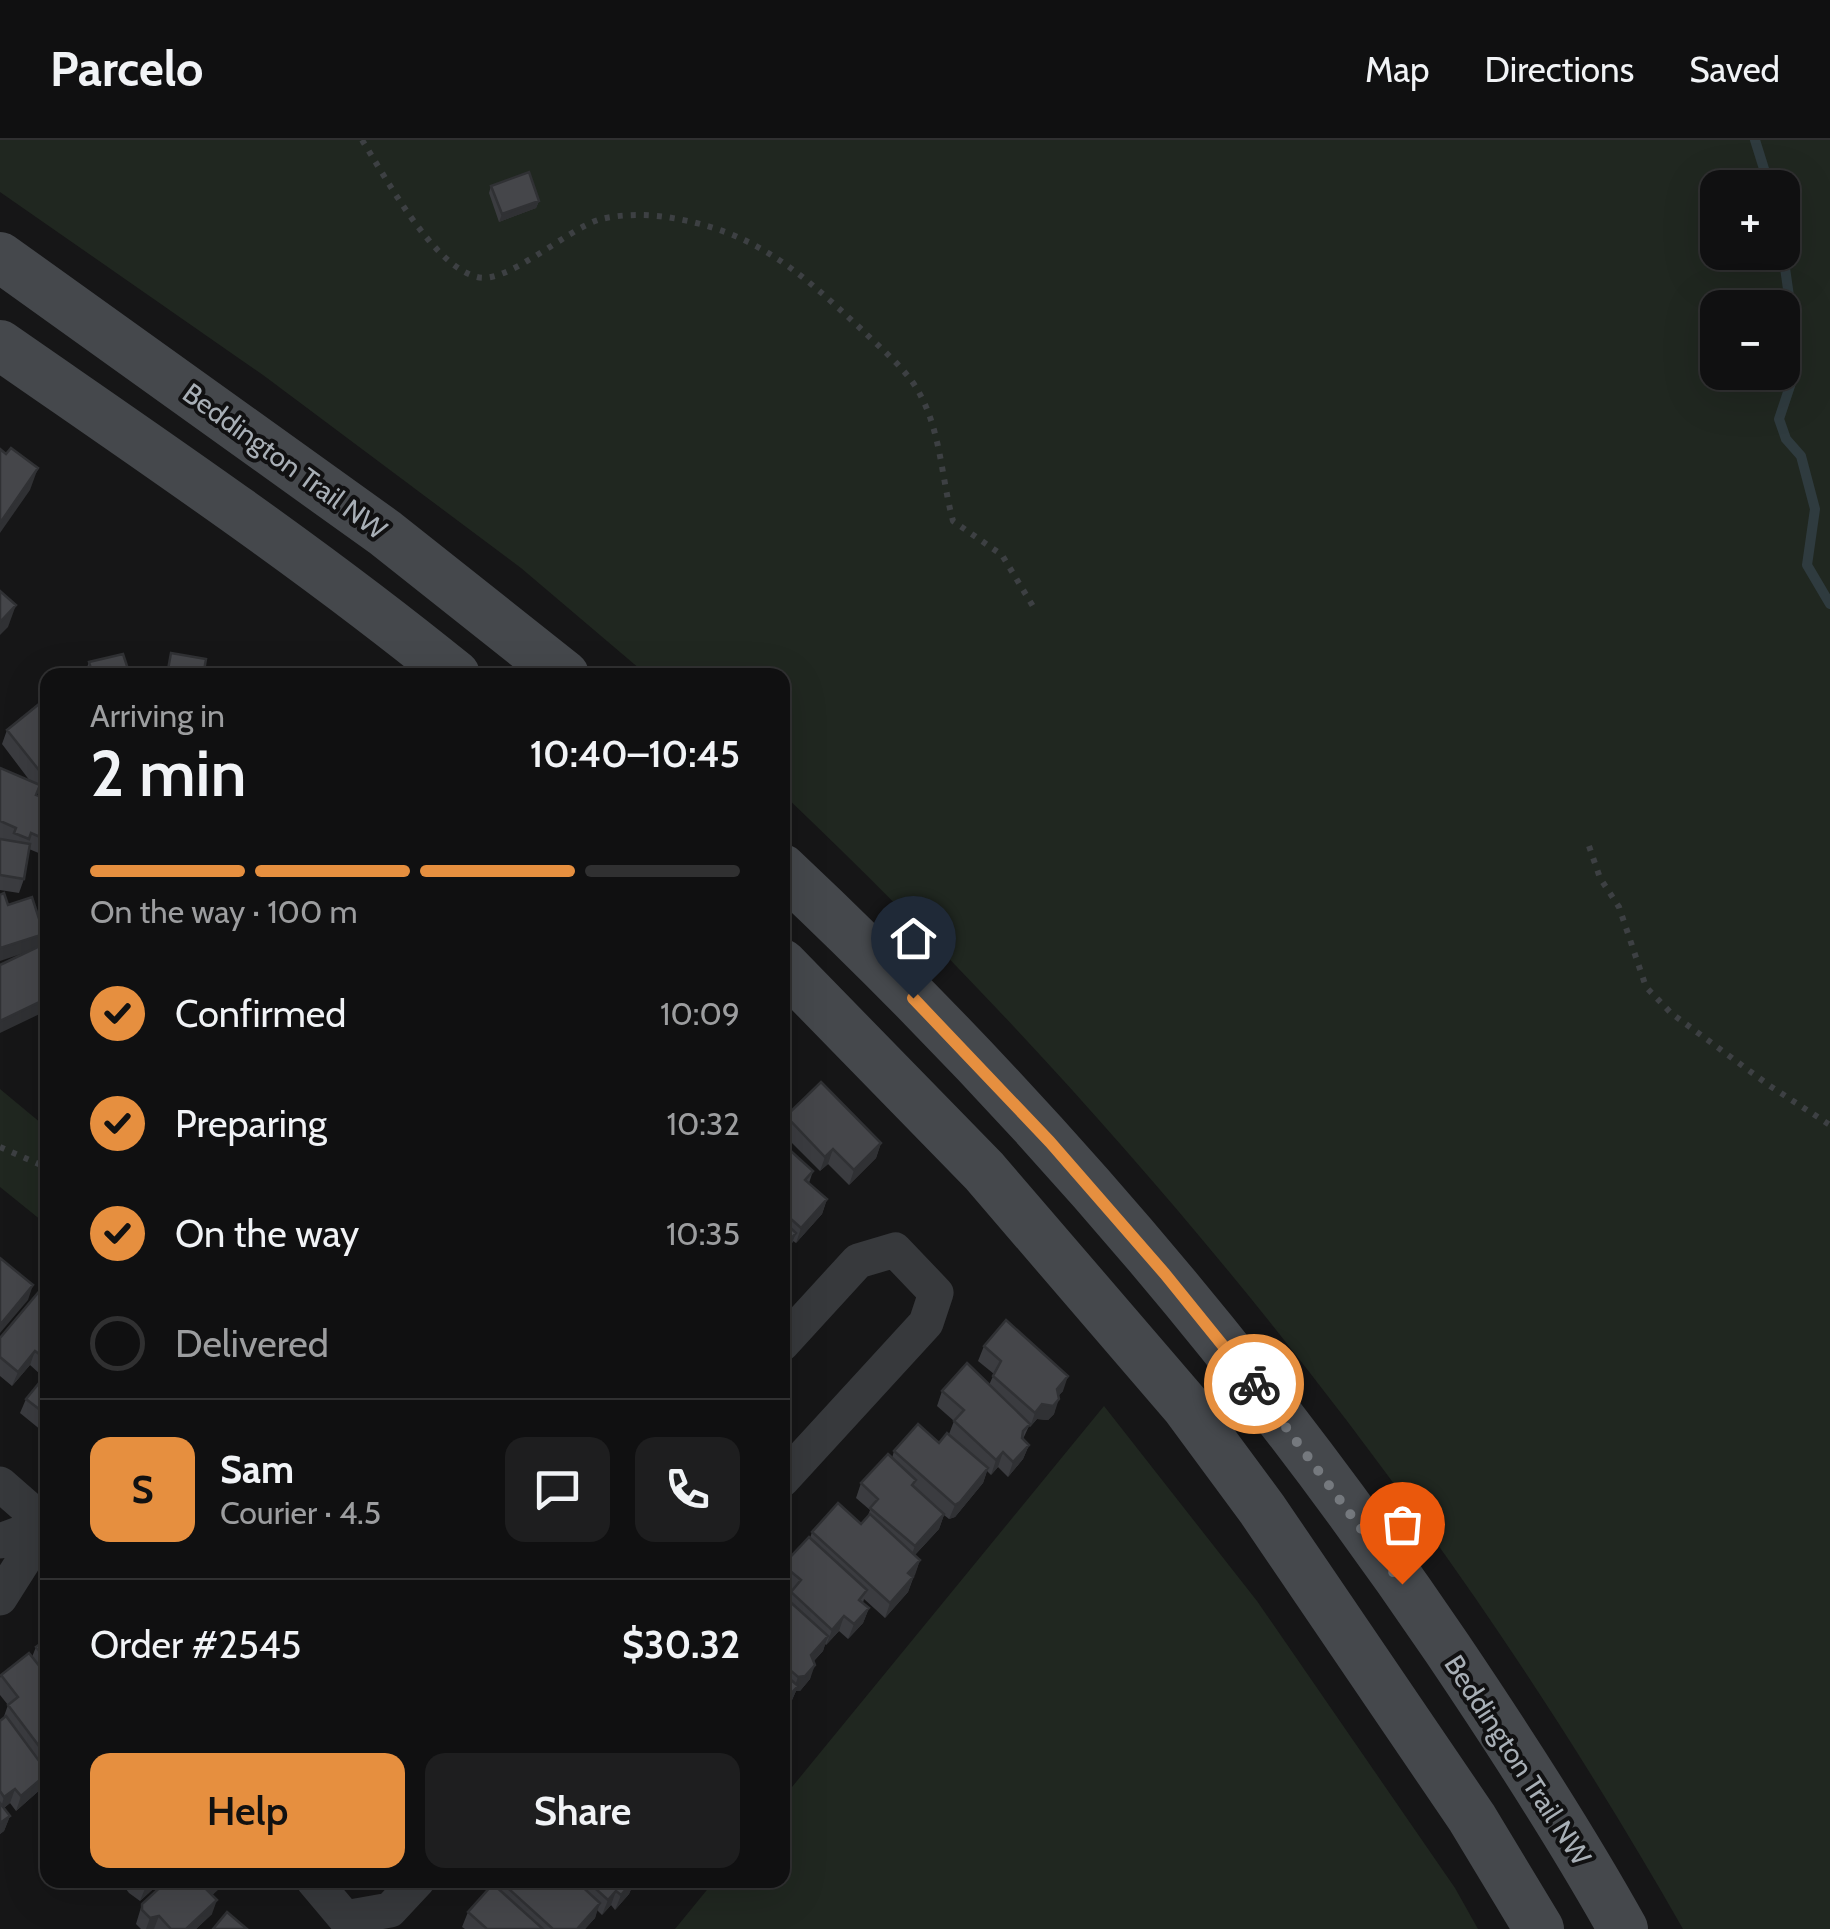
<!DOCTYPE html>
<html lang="en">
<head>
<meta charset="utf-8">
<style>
  body { margin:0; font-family:Cabin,sans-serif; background:#1e1e1f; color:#f1f3f6; height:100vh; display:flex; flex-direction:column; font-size:38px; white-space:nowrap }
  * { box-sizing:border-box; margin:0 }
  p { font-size:32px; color:#9c9d9f }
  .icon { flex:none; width:55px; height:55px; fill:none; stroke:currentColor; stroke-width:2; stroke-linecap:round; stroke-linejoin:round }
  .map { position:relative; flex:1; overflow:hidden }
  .details { position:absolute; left:40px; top:528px; width:750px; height:1220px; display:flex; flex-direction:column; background:#101011; border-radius:20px; box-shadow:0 10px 40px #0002,0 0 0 2px #303031 }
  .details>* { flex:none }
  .controls { position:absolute; left:1700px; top:30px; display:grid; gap:20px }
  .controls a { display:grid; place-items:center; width:100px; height:100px; border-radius:20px; background:#101011; box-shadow:0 10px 40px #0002,0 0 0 2px #303031; font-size:50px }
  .pin { position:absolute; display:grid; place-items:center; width:85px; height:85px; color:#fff; margin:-102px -42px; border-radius:50% 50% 50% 0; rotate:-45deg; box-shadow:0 0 10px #0007 }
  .pin .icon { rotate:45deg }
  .courier { position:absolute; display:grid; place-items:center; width:100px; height:100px; margin:-50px; border:8px solid #e68f3f; border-radius:50%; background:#fff; color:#222; box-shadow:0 2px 12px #0007 }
  .summary em { font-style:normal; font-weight:600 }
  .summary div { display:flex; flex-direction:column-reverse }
  .summary { display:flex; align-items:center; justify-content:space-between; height:170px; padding:0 50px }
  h1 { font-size:65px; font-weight:600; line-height:75px }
  .bar { display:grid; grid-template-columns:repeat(4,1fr); gap:15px 10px; align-content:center; height:120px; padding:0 50px }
  .bar i { height:12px; border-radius:8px; background:#303031 }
  .bar .selected { background:#e68f3f }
  .bar p { grid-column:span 4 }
  .line { display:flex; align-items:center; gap:25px; padding:0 50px; border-top:2px solid #303031 }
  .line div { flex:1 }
  .round { display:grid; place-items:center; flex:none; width:105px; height:105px; border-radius:20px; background:#1e1e1f }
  ol { padding:0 50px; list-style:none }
  li { display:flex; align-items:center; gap:30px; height:110px }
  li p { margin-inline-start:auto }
  li .icon { padding:10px; border-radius:50%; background:#e68f3f; color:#111; stroke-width:4 }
  li:last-child { color:#9c9d9f }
  li i { width:55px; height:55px; border:5px solid #303031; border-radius:50% }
  .primary-button { display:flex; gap:20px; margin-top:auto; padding:20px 50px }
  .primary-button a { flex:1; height:115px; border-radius:20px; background:#e68f3f; color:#111; font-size:40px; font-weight:600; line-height:115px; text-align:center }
  .primary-button a+a { background:#1e1e1f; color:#f1f3f6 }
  header { display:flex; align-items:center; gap:60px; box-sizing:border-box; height:140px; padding:0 50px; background:#101011; border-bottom:2px solid #303031 }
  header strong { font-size:48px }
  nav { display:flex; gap:55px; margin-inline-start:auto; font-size:35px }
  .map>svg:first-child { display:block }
  .green { fill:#202720; fill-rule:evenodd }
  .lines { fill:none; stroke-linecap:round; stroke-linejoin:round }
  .stream { stroke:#2f3b3f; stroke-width:10 }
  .path { stroke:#3d4043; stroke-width:6; stroke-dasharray:5 8; stroke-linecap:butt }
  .minor { stroke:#37393c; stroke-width:35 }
  .secondary { stroke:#45484c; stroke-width:50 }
  .wall { fill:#3b3c40 }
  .shaded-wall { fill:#303134 }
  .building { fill:#45464a; stroke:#303134; stroke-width:2.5 }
  .done { stroke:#75797e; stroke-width:10; stroke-dasharray:0 18 }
  .route { stroke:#e68f3f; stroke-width:12 }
  .labels { text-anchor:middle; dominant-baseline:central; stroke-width:8; stroke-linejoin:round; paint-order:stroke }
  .street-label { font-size:28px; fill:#a8afb6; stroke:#111112 }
</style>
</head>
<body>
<header>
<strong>Parcelo</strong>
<nav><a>Map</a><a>Directions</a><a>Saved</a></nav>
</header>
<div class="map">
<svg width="1830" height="1789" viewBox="0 0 1830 1789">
  <rect width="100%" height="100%" fill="#161617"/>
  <path class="green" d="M0,0H1830V1789H1683C1441,1364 1137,991 783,654L782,535H647L521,428L263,235L0,52ZM1718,48H1782V112H1718ZM1718,168H1782V232H1718Z
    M0,949L47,988V1085L0,1047Z
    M1104,1266L1257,1461L1455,1748L1478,1789H675L715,1740H782L783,1658Z"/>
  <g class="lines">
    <path class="stream" d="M1755,0L1770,48
      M1782,107L1789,156L1792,240L1779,279L1786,299L1801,316L1815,369L1807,425L1830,464"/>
    <path class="path" d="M362,0C386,38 433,126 477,137C506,145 565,91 598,80C618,74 645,74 666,77C753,90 798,130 860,188C878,206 904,227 917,249C941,289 941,337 953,381L1002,415L1034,468
      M1589,706L1600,738L1619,767L1646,847L1671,873L1770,946L1830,985
      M0,1007L48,1028"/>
    <path class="minor" d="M782,1204L858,1121L895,1110L936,1153L926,1183L782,1340
      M0,1344L48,1386
      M0,1401L46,1384
      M0,1458L48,1382
      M313,1740L345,1778L390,1770L418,1740"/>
    <path class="secondary" d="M0,117L385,393L564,535
      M0,205C154,312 310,417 455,535
      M782,729C1031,963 1255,1225 1447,1508C1509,1600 1569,1692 1623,1789
      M782,824L984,1031L1186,1266L1262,1369L1472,1678L1539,1789"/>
  </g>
  <path class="wall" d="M491,46L539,61L536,68L499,82L489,53Z
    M89,522L130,535H84Z
    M44,560L48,648L40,654L38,651L36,655L48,699L41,714L29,709L24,739L19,753L0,750V699L4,700L0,698V628L30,641L2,604L7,590Z
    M48,882V906L40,899Z
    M786,976L881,1003L876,1018L849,1045L828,1024L820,1031L782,993V985Z
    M782,1003L813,1031L809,1043L827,1059L822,1074L796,1103L793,1101L790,1108L782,1117Z
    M48,1151V1225L40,1234L30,1225L12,1246L0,1236V1198Z
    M984,1206L1063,1251L1058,1256L1054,1274L1048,1280L1037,1279L1030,1287L1029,1286L1023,1299L1029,1305L1023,1319L1008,1337L998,1327L991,1335L987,1331L983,1343L955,1377L949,1379L944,1375L939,1389L915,1415L920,1420L908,1452L885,1478L864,1459L863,1463L869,1468L863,1483L848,1499L839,1491L826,1505L825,1504L823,1511L814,1521L810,1539L800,1551H796L792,1560L782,1571V1464L788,1460L791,1451L782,1444L783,1425L810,1398L812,1392L861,1384L867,1378L870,1370L856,1358L861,1343L892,1318L894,1311L939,1303L949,1294L954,1281L937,1266L942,1251L989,1245L994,1234L978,1221Z
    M48,1232V1294L47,1295L20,1273L26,1259Z
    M48,1498V1622L45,1618L40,1622L42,1648L16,1671L10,1663L4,1668L10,1676L4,1691L0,1694V1581L3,1579L8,1565L0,1555V1538L1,1535L32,1517L36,1507Z
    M119,1740H163L140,1761L129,1753Z
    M496,1740H635L629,1754L615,1770L611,1765L602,1775L597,1770L595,1778L585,1789H465L462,1787L468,1772L494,1745Z
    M222,1746L212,1755V1774L196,1789H141L136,1784L142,1764Z"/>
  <path class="shaded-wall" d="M539,61L536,68L499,82L502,74Z
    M38,328L30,350L0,393V383Z
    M16,465L8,487L0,495V482Z
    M48,637V648L40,654L46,639Z
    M44,794L39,808L0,821V808Z
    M48,858V870L0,893V881Z
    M881,1003L876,1018L849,1045L854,1030Z
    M833,1009L828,1024L820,1031L825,1017Z
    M827,1059L822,1074L796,1103L801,1088Z
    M796,1093L790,1108L782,1117V1108Z
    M33,1145L28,1160L0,1193V1185Z
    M35,1211L30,1225L12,1246L18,1232Z
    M48,1217V1225L40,1234L46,1219Z
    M1068,1236L1063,1251L1052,1263L1057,1249Z
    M1059,1259L1054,1274L1048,1280L1037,1279L1030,1287L1035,1273L1042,1264Z
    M1029,1305L1023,1319L1008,1337L1013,1322Z
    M1003,1312L998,1327L991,1335L996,1320Z
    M988,1328L983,1343L955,1377L949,1379L955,1365Z
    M944,1374L939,1389L909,1421L915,1406Z
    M920,1420L915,1435L903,1448L908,1433Z
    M913,1437L908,1452L885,1478L890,1463Z
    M869,1468L863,1483L848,1499L854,1484Z
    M844,1476L839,1491L826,1505L832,1490Z
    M828,1496L823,1511L806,1529L811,1515Z
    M815,1525L810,1539L800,1551H796L792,1560L782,1571V1563L793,1551L798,1537Z
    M48,1606L45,1618L36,1625L42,1610Z
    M48,1633L42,1648L16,1671L21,1656Z
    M15,1649L10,1663L0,1671L4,1657Z
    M10,1676L4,1691L0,1694V1683Z
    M152,1740H163L140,1761L146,1746Z
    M218,1740H224L222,1746L202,1765L207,1750Z
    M635,1740L629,1754L615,1770L621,1755Z
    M616,1751L611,1765L602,1775L608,1760Z
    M217,1760L212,1774L196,1789H186Z
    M600,1763L595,1778L585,1789H577Z
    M159,1776L154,1789H146L150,1778Z"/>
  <path class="building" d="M529,32L539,61L502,74L491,46Z
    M11,308L38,328L0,383V309L6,314Z
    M0,451L16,465L0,482Z
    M171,513L206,519L204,531L220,535H167Z
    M123,514L130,535H93L89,522Z
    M44,560L48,564V637L46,639L7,590Z
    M0,628L40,645L36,655L48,659L47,700L31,693L29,699L14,693L16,688L0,681Z
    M0,699L30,704L24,739L0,735Z
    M4,753L8,765L32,757L44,794L0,808V755Z
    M48,802V858L0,881V825Z
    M821,942L881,1003L854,1030L833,1009L825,1017L786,976Z
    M782,1003L813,1031L805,1040L827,1059L801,1088L782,1071Z
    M782,1080L796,1093L782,1108Z
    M0,1118L33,1145L0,1185Z
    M42,1148L48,1151V1217L46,1219L35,1211L18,1232L0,1217V1198Z
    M1006,1180L1068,1236L1057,1249L1059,1259L1053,1266L1042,1264L1035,1273L993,1236L1001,1221L984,1206Z
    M967,1223L1030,1284L1023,1291L1022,1298L1029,1305L1013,1322L1003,1312L996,1320L954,1281L964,1270L942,1251Z
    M48,1232V1276L26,1259Z
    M918,1284L939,1303L947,1293L988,1328L960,1362L955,1365L894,1311Z
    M888,1314L916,1340L912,1345L944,1374L915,1406L870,1368L878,1359L861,1343Z
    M838,1363L861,1384L870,1374L920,1420L908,1433L913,1437L890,1463L812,1392Z
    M809,1397L867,1450L859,1460L869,1468L854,1484L844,1476L832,1490L791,1452L801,1440L783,1425Z
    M787,1459L828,1496L811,1515L815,1525L805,1536L798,1537L782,1523V1464Z
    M48,1498V1522L36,1507Z
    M29,1513L48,1537V1606L42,1610L8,1565L18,1557L1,1535Z
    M782,1532L798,1546L782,1563Z
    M6,1576L48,1633L21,1656L15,1649L4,1657L0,1651V1581Z
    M0,1663L10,1676L0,1683Z
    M137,1740H152L146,1746Z
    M168,1740H218L207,1750L217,1760L186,1789H171L159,1776L150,1778L142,1770V1764Z
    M499,1740H575L600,1763L577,1789H553Z
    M586,1740H634L621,1755L616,1751L608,1760Z
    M493,1744L543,1789H487L468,1772Z
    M227,1772L247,1789H213Z"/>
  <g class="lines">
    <path class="done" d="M1254,1244L1402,1444"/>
    <path class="route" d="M913,858L1050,1002L1165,1134L1254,1244"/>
  </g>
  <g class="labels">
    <g class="street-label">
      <text transform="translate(285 321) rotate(36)">Beddington Trail NW</text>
      <text transform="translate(1518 1620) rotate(57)">Beddington Trail NW</text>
    </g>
  </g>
</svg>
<div class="controls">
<a>+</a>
<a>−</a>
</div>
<div class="pin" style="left:1402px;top:1444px;background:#ea580c"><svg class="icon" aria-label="bag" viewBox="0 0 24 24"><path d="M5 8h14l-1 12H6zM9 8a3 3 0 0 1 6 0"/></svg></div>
<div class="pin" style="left:913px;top:858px;background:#1f2937"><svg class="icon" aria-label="home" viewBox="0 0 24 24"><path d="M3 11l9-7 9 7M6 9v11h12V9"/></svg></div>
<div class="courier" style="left:1254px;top:1244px"><svg class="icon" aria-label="bike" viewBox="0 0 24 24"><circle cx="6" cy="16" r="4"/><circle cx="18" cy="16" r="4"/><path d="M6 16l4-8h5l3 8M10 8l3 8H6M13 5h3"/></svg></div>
<section class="details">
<div class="summary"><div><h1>2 min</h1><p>Arriving in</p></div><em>10:40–10:45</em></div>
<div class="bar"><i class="selected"></i><i class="selected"></i><i class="selected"></i><i></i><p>On the way · 100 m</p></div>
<ol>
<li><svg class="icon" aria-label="check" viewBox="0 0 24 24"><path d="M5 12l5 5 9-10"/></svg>Confirmed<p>10:09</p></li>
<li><svg class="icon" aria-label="check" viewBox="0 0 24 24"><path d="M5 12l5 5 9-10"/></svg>Preparing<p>10:32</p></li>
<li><svg class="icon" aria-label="check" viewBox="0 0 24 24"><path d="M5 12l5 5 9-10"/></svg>On the way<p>10:35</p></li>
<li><i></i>Delivered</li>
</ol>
<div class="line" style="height:180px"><b class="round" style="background:#e68f3f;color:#111">S</b><div><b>Sam</b><p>Courier · 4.5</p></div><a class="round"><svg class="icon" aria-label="chat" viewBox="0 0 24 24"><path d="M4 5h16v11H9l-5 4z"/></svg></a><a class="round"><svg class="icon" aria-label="phone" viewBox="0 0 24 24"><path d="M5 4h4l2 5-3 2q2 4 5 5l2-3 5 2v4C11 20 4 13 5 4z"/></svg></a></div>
<div class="line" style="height:130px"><div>Order #2545</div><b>$30.32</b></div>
<div class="primary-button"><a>Help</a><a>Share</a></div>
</section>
</div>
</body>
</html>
